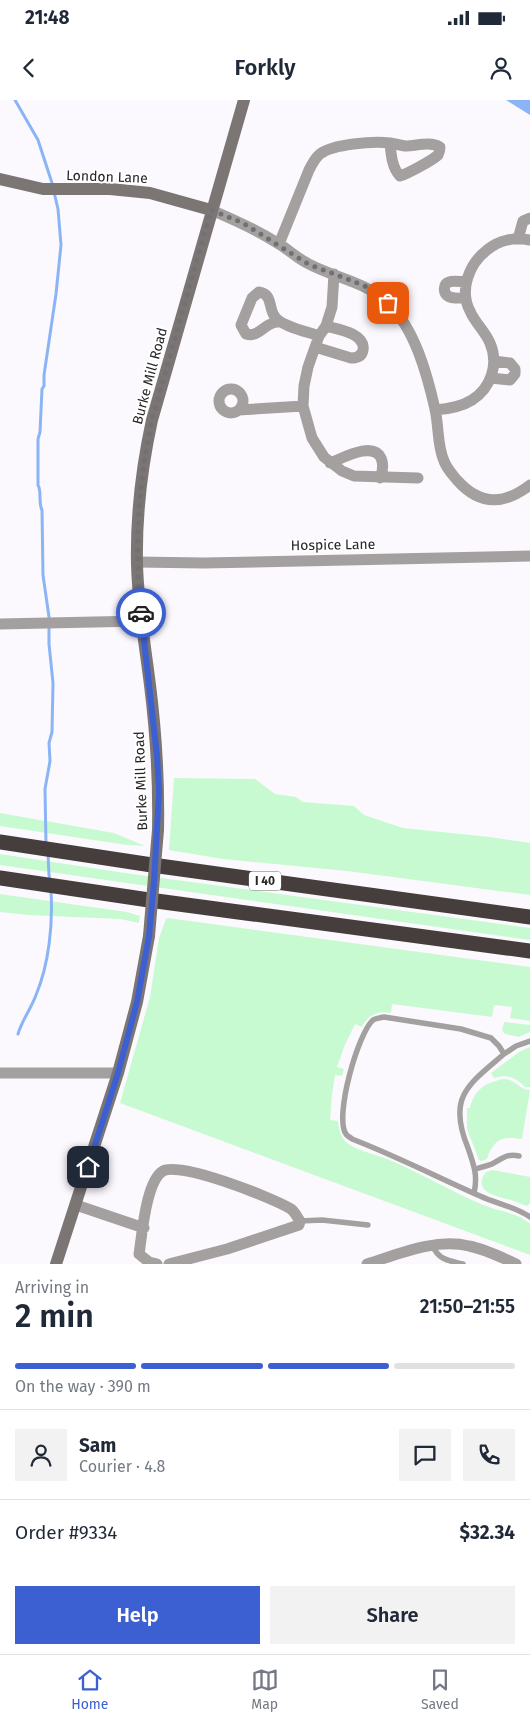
<!DOCTYPE html>
<html lang="en">
<head>
<meta charset="utf-8">
<style>
  body { margin:0; font-family:"Fira Sans",sans-serif; background:#f2f2f3; color:#1f2937; height:100vh; display:flex; flex-direction:column; font-size:19px; white-space:nowrap }
  * { box-sizing:border-box; margin:0 }
  p { font-size:16px; color:#747a83 }
  .icon { flex:none; width:28px; height:28px; fill:none; stroke:currentColor; stroke-width:2; stroke-linecap:round; stroke-linejoin:round }
  .map { position:relative; height:1164px; overflow:hidden }
  .side { display:flex; flex-direction:column; background:#fff; flex:1 }
  .side>* { flex:none }
  .pin { position:absolute; display:grid; place-items:center; width:42px; height:42px; color:#fff; margin:-21px; border-radius:10px; box-shadow:0 2px 8px #0006 }
  .courier { position:absolute; display:grid; place-items:center; width:50px; height:50px; margin:-25px; border:4px solid #3c60d2; border-radius:50%; background:#fff; color:#222; box-shadow:0 1px 6px #0007 }
  .summary em { font-style:normal; font-weight:600 }
  .summary div { display:flex; flex-direction:column-reverse }
  .summary { display:flex; align-items:center; justify-content:space-between; height:85px; padding:0 15px }
  h1 { font-size:32px; font-weight:600; line-height:38px }
  .bar { display:grid; grid-template-columns:repeat(4,1fr); gap:8px 5px; align-content:center; height:60px; padding:0 15px }
  .bar i { height:6px; border-radius:4px; background:#e0e1e3 }
  .bar .active { background:#3c60d2 }
  .bar p { grid-column:span 4 }
  .line { display:flex; align-items:center; gap:12px; padding:0 15px; border-top:1px solid #e0e1e3 }
  .line div { flex:1 }
  .round { display:grid; place-items:center; flex:none; width:52px; height:52px; border-radius:0px; background:#f2f2f3 }
  .action { display:flex; gap:10px; margin-top:auto; padding:10px 15px }
  .action a { flex:1; height:58px; border-radius:0px; background:#3c60d2; color:#fff; font-size:20px; font-weight:600; line-height:58px; text-align:center }
  .action a+a { background:#f2f2f3; color:#1f2937 }
  .status { display:flex; justify-content:space-between; align-items:center; height:35px; padding:0 25px; background:#fff; direction:ltr }
  .status svg { height:14px; fill:currentColor }
  header { display:flex; justify-content:space-between; align-items:center; height:65px; padding:0 15px; background:#fff; font-size:22px; font-weight:600 }
  .tabs { display:flex; justify-content:space-around; align-items:center; height:70px; border-top:1px solid #e0e1e3; background:#fff; font-size:14px; color:#747a83 }
  .tabs a { display:grid; justify-items:center; gap:2px }
  .tabs .active { color:#3c60d2 }
  .map>svg:first-child { display:block }
  .green { fill:#c8fad2 }
  .water { fill:#8bb4f6 }
  .lines { fill:none; stroke-linecap:round; stroke-linejoin:round }
  .stream { stroke:#8bb4f6; stroke-width:3 }
  .lane { stroke:#a4a09f; stroke-width:5.5 }
  .street { stroke:#a4a09f; stroke-width:11 }
  .secondary { stroke:#7b7574; stroke-width:12 }
  .highway { stroke:#463e3c; stroke-width:15 }
  .secondary-bridge { stroke:#7b7574; stroke-width:12 }
  .done { stroke:#717074; stroke-width:5; stroke-dasharray:0 9 }
  .route { stroke:#3c60d2; stroke-width:6 }
  .labels { text-anchor:middle; dominant-baseline:central; stroke-width:4; stroke-linejoin:round; paint-order:stroke }
  .shield { fill:#fff; stroke:#686769; stroke-width:1 }
  .shield-label { font-size:12px; font-weight:bold; fill:#272629 }
  .street-label { font-size:14px; fill:#272629; stroke:#fff }
</style>
</head>
<body>
<div class="status"><b>21:48</b><svg viewBox="0 0 49 12"><path d="M0 12V9h3v3zM5 12V6h3v6zM10 12V3h3v9zM15 12V0h3v12zM26 1h20v11H26zM47 4h2v5h-2z"/></svg></div>
<header><svg class="icon" aria-label="back" viewBox="0 0 24 24"><path d="M15 5l-7 7 7 7"/></svg>Forkly<svg class="icon" aria-label="person" viewBox="0 0 24 24"><circle cx="12" cy="8" r="4"/><path d="M4 21q1-7 8-7t8 7"/></svg></header>
<div class="map">
<svg width="530" height="1164" viewBox="0 0 530 1164">
  <rect width="100%" height="100%" fill="#fbf9fe"/>
  <path class="green" d="M174,678L255,679L275,694L296,697L303,702L354,706L364,715L403,728L490,737L530,743V795L347,771L223,759L169,750Z
    M0,713L114,733L145,746L127,745L0,726Z
    M0,754L132,774L530,828V840L0,765Z
    M0,794L127,812L140,816L139,823L120,819L28,815L0,812Z
    M168,818L530,867V921L510,918L512,907L494,905L492,917L392,904L391,913C378,910 368,915 362,927L355,924L344,947L337,967L344,969L342,976L335,975L332,995L330,1020L338,1021C339,1029 340,1036 346,1042C357,1051 379,1055 392,1061C422,1074 451,1091 481,1104C499,1112 515,1111 530,1124V1155L120,1003L150,897L159,838L166,819Z
    M504,922L530,925V932L519,937L505,934L502,930Z
    M530,947V987H525C515,977 508,974 494,978L491,973L519,952Z
    M502,979C515,978 519,990 530,990L522,1039C503,1036 494,1038 487,1059L481,1061L479,1060L467,1029V1008H470C475,989 484,984 502,979Z
    M493,1070L530,1077V1103L527,1106C521,1104 517,1102 511,1100C498,1097 471,1092 486,1072Z"/>
  <path class="water" d="M506,0H530V15Z"/>
  <g class="lines">
    <path class="stream" d="M15,0L38,40L53,86
      M46,745L45,689L50,661L49,643L52,632L53,583L49,544V517L43,475L42,410C38,402 42,393 38,385V339L40,332L42,289L44,286V275L56,194L61,145L58,109L54,92
      M48,754L49,775L50,780
      M18,934C22,920 31,909 36,895C49,864 53,824 51,791"/>
    <path class="lane" d="M504,954L516,946L530,941
      M476,1069C481,1067 487,1066 492,1064C502,1059 507,1053 519,1056
      M474,1093C478,1076 474,1065 468,1048C447,997 468,985 504,954L499,946L491,938L461,929L384,917C380,918 376,918 373,920C358,933 334,1017 346,1034C347,1036 350,1037 352,1039C396,1056 437,1077 480,1096C497,1104 514,1106 530,1117
      M300,1121L322,1120L368,1125
      M433,1146C438,1160 450,1161 463,1164"/>
    <path class="street" d="M211,110C235,120 257,130 279,144C289,150 297,158 307,163C334,178 365,181 388,203C415,229 427,274 435,309C439,327 437,345 444,361C447,369 452,374 457,380C480,406 504,405 530,385
      M518,139L523,121L530,118
      M279,144L309,70C312,64 315,58 320,54C333,44 373,41 390,43C395,44 400,45 405,46C417,46 429,41 440,47C440,51 440,51 438,55C433,60 407,74 400,76C392,68 391,54 390,43
      M334,174L332,207L326,226L319,236L308,267L304,286L303,306L312,338L324,357L342,371L354,376L418,378
      M465,198C460,198 452,199 448,196C443,193 443,184 449,182C454,180 461,182 466,182
      M278,222C265,222 259,238 246,234L241,225L252,198L259,192C273,194 268,208 275,217C281,226 308,232 319,236
      M315,247L351,258C357,258 362,256 363,250C366,233 337,229 326,226
      M491,278L510,280L515,274V269L510,263L494,261
      M219 301a12 12 0 1 1 24 0a12 12 0 1 1-24 0Z
      M239,310L303,306
      M435,310C448,309 461,307 472,300C491,288 499,264 490,243C485,231 475,223 470,211C459,190 469,164 487,150C499,140 515,137 530,140
      M330,363C343,358 373,341 381,358C384,365 383,371 380,378
      M137,462L204,463L530,456
      M0,524L142,521
      M0,973H118
      M76,1105L144,1128
      M157,1164L149,1162L139,1154C142,1135 146,1081 163,1071C180,1061 273,1098 291,1109C295,1112 297,1117 300,1121L299,1125L227,1149L169,1164
      M367,1164C399,1154 435,1138 469,1146C485,1149 501,1157 516,1164"/>
    <path class="secondary" d="M0,79L43,89H110L150,93L211,110
      M158,730C159,681 156,633 150,585C145,545 138,505 137,464C136,416 142,366 152,320L244,0
      M56,1164L118,973L137,902L149,836"/>
    <path class="highway" d="M0,742L152,765L530,817
      M0,778L149,800L530,851"/>
    <path class="secondary-bridge" d="M149,836L158,730"/>
  </g>
  <g class="lines">
    <path class="done" d="M141,513C134,449 138,384 152,320L211,110L243,123L308,164L365,186L388,203"/>
    <path class="route" d="M88,1067L118,973L137,902L149,836L154,782L159,692L157,656L141,513"/>
  </g>
  <g class="labels">
    <rect class="shield" x="249" y="771.5" width="32" height="19" rx="4"/>
    <g class="shield-label">
      <text x="265" y="781">I 40</text>
    </g>
    <g class="street-label">
      <text transform="translate(107 77) rotate(2)">London Lane</text>
      <text transform="translate(150 276) rotate(-75)">Burke Mill Road</text>
      <text transform="translate(333 445) rotate(-1)">Hospice Lane</text>
      <text transform="translate(141 681) rotate(-92)">Burke Mill Road</text>
    </g>
  </g>
</svg>
<div class="pin" style="left:388px;top:203px;background:#ea580c"><svg class="icon" aria-label="bag" viewBox="0 0 24 24"><path d="M5 8h14l-1 12H6zM9 8a3 3 0 0 1 6 0"/></svg></div>
<div class="pin" style="left:88px;top:1067px;background:#1f2937"><svg class="icon" aria-label="home" viewBox="0 0 24 24"><path d="M3 11l9-7 9 7M6 9v11h12V9"/></svg></div>
<div class="courier" style="left:141px;top:513px"><svg class="icon" aria-label="car" viewBox="0 0 24 24"><path d="M5 17H2v-5l4-1 3-4h7l3 4 3 1v5h-3M9 17h6M6 11h13"/><circle cx="7" cy="17" r="2"/><circle cx="17" cy="17" r="2"/></svg></div>
</div>
<section class="side">
<div class="summary"><div><h1>2 min</h1><p>Arriving in</p></div><em>21:50–21:55</em></div>
<div class="bar"><i class="active"></i><i class="active"></i><i class="active"></i><i></i><p>On the way · 390 m</p></div>
<div class="line" style="height:90px"><a class="round"><svg class="icon" aria-label="person" viewBox="0 0 24 24"><circle cx="12" cy="8" r="4"/><path d="M4 21q1-7 8-7t8 7"/></svg></a><div><b>Sam</b><p>Courier · 4.8</p></div><a class="round"><svg class="icon" aria-label="chat" viewBox="0 0 24 24"><path d="M4 5h16v11H9l-5 4z"/></svg></a><a class="round"><svg class="icon" aria-label="phone" viewBox="0 0 24 24"><path d="M5 4h4l2 5-3 2q2 4 5 5l2-3 5 2v4C11 20 4 13 5 4z"/></svg></a></div>
<div class="line" style="height:65px"><div>Order #9334</div><b>$32.34</b></div>
<div class="action"><a>Help</a><a>Share</a></div>
</section>
<nav class="tabs">
<a class="active"><svg class="icon" aria-label="home" viewBox="0 0 24 24"><path d="M3 11l9-7 9 7M6 9v11h12V9"/></svg>Home</a>
<a><svg class="icon" aria-label="map" viewBox="0 0 24 24"><path d="M3 6l6-2 6 2 6-2v14l-6 2-6-2-6 2zM9 4v14M15 6v14"/></svg>Map</a>
<a><svg class="icon" aria-label="saved" viewBox="0 0 24 24"><path d="M7 4h10v16l-5-4-5 4z"/></svg>Saved</a>
</nav>
</body>
</html>
